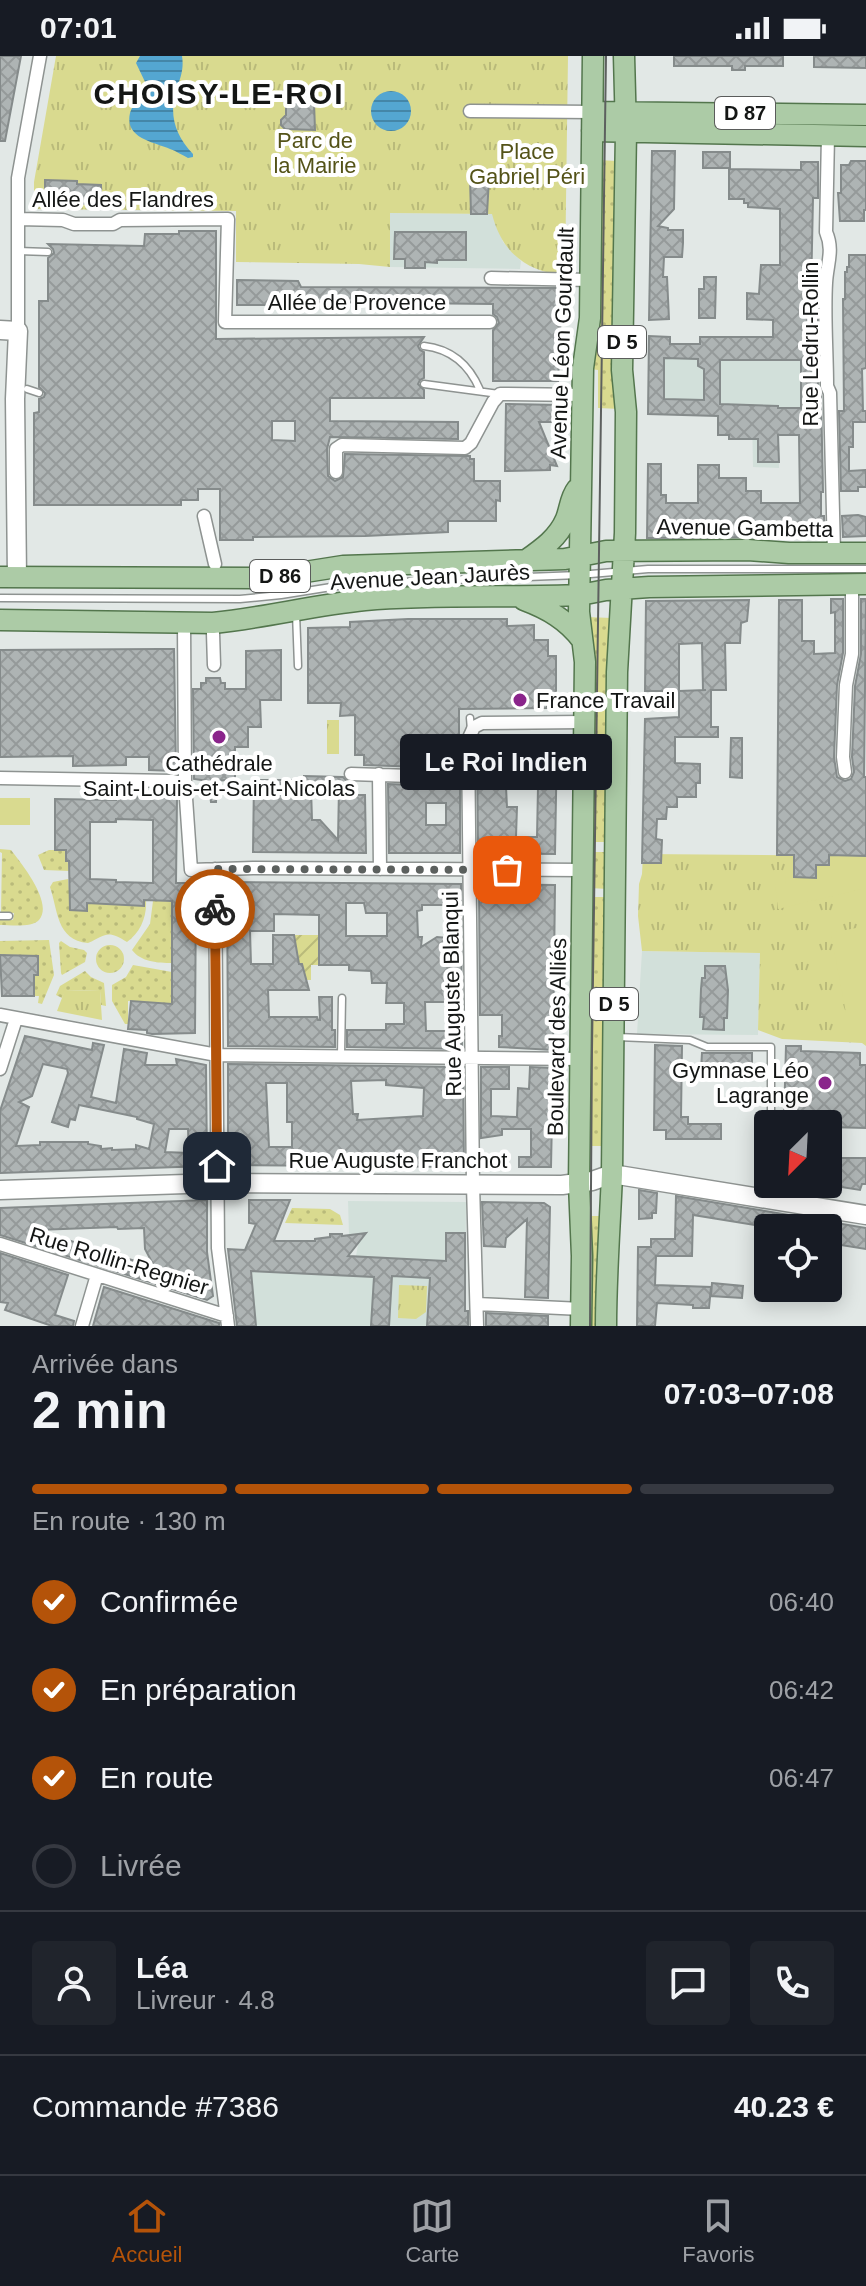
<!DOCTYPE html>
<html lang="fr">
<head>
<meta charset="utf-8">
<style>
  body { margin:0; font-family:Helvetica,sans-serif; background:#20242c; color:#f1f3f6; height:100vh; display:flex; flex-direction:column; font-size:30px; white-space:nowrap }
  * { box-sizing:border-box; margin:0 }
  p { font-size:26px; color:#9ea1a6 }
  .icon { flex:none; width:44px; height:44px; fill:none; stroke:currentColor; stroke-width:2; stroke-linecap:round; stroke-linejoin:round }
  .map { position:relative; height:1270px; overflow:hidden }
  .details { display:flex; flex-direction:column; background:#171b24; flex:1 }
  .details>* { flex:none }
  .needle { width:52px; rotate:204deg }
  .tools { position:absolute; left:754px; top:1054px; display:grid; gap:16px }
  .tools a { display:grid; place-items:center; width:88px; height:88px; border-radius:8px; background:#171b24; box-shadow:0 4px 20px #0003; font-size:40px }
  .pin { position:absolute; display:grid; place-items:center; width:68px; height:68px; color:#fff; margin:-34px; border-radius:16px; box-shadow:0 4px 12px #0006 }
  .courier { position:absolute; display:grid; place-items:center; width:80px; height:80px; margin:-40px; border:6px solid #b45309; border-radius:50%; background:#fff; color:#222; box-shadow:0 2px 10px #0007 }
  .bubble { position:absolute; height:56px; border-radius:8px; background:#171b24; box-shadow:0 4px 20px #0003; font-size:26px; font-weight:700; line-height:56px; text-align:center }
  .summary em { font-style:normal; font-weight:700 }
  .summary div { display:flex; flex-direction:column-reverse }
  .summary { display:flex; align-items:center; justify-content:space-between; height:136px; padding:0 32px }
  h1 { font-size:52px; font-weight:700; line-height:60px }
  .bar { display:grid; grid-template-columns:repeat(4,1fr); gap:12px 8px; align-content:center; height:96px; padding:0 32px }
  .bar i { height:10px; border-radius:6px; background:#363941 }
  .bar .selected { background:#b45309 }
  .bar p { grid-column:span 4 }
  .line { display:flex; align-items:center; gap:20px; padding:0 32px; border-top:2px solid #363941 }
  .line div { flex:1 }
  .round { display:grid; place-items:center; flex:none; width:84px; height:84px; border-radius:8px; background:#20242c }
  ol { padding:0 32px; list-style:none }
  li { display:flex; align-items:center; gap:24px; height:88px }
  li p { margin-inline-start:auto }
  li .icon { padding:8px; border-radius:50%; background:#b45309; color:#fff; stroke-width:4 }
  li:last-child { color:#9ea1a6 }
  li i { width:44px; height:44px; border:4px solid #363941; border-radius:50% }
  .status { display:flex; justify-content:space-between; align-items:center; height:56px; padding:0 40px; background:#171b24; direction:ltr }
  .status svg { height:22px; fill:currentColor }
  .dock { display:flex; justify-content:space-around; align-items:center; height:112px; border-top:2px solid #363941; background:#171b24; font-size:22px; color:#9ea1a6 }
  .dock a { display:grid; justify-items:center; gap:4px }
  .dock .selected { color:#b45309 }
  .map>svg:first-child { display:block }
  .built { fill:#d2e0da }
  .grass { fill:url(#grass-dots) }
  .park { fill:url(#park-tufts) }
  .garden { fill:url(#garden-furrows) }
  .pitch { fill:#d9da8f }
  .water { fill:url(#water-rules) }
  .building { fill:url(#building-cross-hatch); stroke:#858b8b; stroke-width:2; fill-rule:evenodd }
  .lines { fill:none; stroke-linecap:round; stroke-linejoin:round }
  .lane-casing { stroke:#8e9391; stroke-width:9 }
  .street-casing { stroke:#8e9391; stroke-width:15 }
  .secondary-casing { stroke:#8e9391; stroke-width:21 }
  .primary-casing { stroke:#53764d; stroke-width:23 }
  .lane { stroke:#fff; stroke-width:6 }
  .street { stroke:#fff; stroke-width:12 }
  .secondary { stroke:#fff; stroke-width:18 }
  .primary { stroke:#accba6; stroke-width:20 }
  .tram { stroke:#5d605f; stroke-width:2 }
  .done { stroke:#5c605e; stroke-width:8; stroke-dasharray:0 14.4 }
  .route { stroke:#b45309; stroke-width:10 }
  .poi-dot { fill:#8a248b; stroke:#fff; stroke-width:3 }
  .labels { text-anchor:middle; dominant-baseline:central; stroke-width:8; stroke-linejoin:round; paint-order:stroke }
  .shield { fill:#fff; stroke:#5a5c5b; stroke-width:2 }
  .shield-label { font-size:20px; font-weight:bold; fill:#141615 }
  .park-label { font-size:22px; fill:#545318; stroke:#fff }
  .street-label { font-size:22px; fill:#141615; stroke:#fff }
  .poi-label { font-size:22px; fill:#141615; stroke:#fff; text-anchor:start }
  .district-label { font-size:30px; font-weight:bold; letter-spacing:2px; fill:#141615; stroke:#fff }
</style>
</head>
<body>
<div class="status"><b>07:01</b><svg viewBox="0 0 49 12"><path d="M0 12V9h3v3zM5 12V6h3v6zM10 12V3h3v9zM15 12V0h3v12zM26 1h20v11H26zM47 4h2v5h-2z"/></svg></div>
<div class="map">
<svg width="866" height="1270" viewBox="0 0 866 1270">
  <defs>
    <pattern id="grass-dots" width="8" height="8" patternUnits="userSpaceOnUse" patternTransform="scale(2)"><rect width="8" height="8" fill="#d9da8f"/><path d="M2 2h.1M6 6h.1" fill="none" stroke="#b9ba7a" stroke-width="1.8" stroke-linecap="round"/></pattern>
    <pattern id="park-tufts" width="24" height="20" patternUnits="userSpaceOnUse" patternTransform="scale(2)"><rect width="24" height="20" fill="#d9da8f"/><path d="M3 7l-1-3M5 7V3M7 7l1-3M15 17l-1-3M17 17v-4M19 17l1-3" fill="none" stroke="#b9ba7a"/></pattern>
    <pattern id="garden-furrows" width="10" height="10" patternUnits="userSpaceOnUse" patternTransform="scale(2)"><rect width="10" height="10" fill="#d9da8f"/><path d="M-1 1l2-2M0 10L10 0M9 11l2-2" fill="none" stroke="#b9ba7a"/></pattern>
    <pattern id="water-rules" width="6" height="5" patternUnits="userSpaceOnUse" patternTransform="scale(2)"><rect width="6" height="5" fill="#54a6d1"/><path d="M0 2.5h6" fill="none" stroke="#4486a8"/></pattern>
    <pattern id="building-cross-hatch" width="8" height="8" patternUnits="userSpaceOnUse" patternTransform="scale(2)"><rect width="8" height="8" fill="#aeb4b4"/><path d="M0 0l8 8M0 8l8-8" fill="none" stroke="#959a9a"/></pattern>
  </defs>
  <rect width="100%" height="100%" fill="#e2e8e6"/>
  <path class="built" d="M389,157L493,158L503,186L521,205L520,213L390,211Z
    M649,288H821V378L779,379V412L753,411L752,361L648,358Z
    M642,895L760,897L758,979L637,978Z
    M348,1145L466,1146L465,1270H237L228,1193L356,1200L360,1178L349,1179Z"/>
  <path class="grass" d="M598,104L617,105L620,353L598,352V314L590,313Z
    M586,561L612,562L609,786H590Z
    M0,793L11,794C21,807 54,847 39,864C32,872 10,869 0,869V864H13L14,857H1L2,797L0,796Z
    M49,794H66L69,815L44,814L38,799Z
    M589,796H609L608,833L589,832Z
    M68,823L71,854L87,855V847L143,850L144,845H146C147,861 140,877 127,886C107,873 106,879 88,887C56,884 58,854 50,831L53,826Z
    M588,841H609L605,1090H585Z
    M153,845H172V907C158,907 141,906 132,894L150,868Z
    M49,884L54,919L42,948L38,947L39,940H34V919L38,918V900L0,899V885Z
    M61,885L70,891L84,894L87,897L85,906L62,919L61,917L59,887Z
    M96 903a14 14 0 1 1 28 0a14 14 0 1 1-28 0Z
    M133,909L172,916V948L128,945V968H125L112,945V929L126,921Z
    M85,915L91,921L104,927L106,950L101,949L100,935L66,934L62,942L56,939L60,930Z
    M292,1152L330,1153L340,1159L343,1169L285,1167Z
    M589,1160H600L599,1270H588Z"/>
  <path class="park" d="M56,0H568L565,220C526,215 502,197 492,158L390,157V211L359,208L236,206V155L34,153V126Z
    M327,664H339V698H327Z
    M643,798L866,800V990L862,987L782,983L758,974L760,897L642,895L638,860L639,828L642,818Z
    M65,934L100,935L102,964L57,955Z
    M399,1229L427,1230L426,1256L416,1263L398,1262Z"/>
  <path class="garden" d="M294,879H318L319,909H311V924L268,923L300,908C297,903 294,885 294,879Z"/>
  <path class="pitch" d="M0,742H30V769H0Z
    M829,800H866V832L778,853L775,828H785L786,821L816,824V809H829Z
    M866,870V953L846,957L831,877Z"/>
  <path class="water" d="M140,0H182C184,12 181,20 177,32C168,58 175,79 193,98V101L188,102C182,99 176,95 170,93C155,86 124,83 130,57C132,48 143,40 147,30L136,7Z
    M371 55a20 20 0 1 1 40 0a20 20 0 1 1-40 0Z"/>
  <path class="building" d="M0,0H21L5,85H0Z
    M674,0H783V10H745V14H732V10H674Z
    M814,0H866V12L814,11Z
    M285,33H312V46H314L315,74L285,73L281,69V64L286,59V48L281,42L282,37Z
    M652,95H675L674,153L658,170L668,172V174H683V187L682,201H664L663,221H667L669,263L649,264Z
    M703,96H730V112H703Z
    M851,105H866V154H864V165H840L838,137H841V109H849Z
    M801,106H818V142H813L811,237H817L818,330L821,338L823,436H821V460H824L825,481L647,482L648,408H661V439H666V447H698V409H719V422H746V435H761V447H800L799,379H778L779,406H758V383H729V379H718V360L648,358L649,280L670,281V288H700V281H773V264L747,263V237L759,238L761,209H780V153L748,151V147H744V143H729V113L801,114ZM664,302L698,303V310L704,313V344L664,343ZM720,304H801V352H778V350L720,348Z
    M470,122H489L487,158H471Z
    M45,124L77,125V128L101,129V148L45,147Z
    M179,175H216V283L424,281L418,290L420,294L424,296V322L420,324L418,328L424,334V342H330V365L458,366V383L330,381L327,393L328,420L335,425L343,421L345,398L470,400V403H474V425H500V445L496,444V465H448V476L365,480L253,481V484H220V433H198V444H181V449H34V357L39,356V343L44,341L45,337L39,331V245H48V202L54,197L53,193L48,188L144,190L145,178H179ZM272,365H295V385L272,384Z
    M395,176H466V204H437V207L425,206V212H405V203H394Z
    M849,199H866V312L862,313L863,355H866V366H853V391H849V415L866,414V431H858V435H841L839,355H844L843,243H845V216H847V211H849Z
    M704,221H716L715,262H699V233H704Z
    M237,224L298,225L301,231L560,232V256H561L558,325H493V274L499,267L497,261L493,258V248L315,246V249H303V246L280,245L277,249H237Z
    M506,348L560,349V366H539L557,410L550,409V414L505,415Z
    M858,459L866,461V480L843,481L842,460Z
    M831,543H843V597L837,629L834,701L837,721L845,725L851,723L854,716L852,701L855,630L861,598V543H866L864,721H866V800L829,799V809H816V822L794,821V799H777L779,544H802V585H814V598L835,597V556L831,557Z
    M749,544L747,565L741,567L740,587H725L726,634H711V671H718V681H675V707L700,708V727H696V741H677V751H667L666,763H657L656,783L662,784L661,807H642L645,663L679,661V635H645L646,545ZM702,587L703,634H706L679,635V588Z
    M408,563H507V570L534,569V584H548V600H556V642H547V652L459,653V700H451V712L364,709V699H355V659L340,660L341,647H308V572L350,571V566Z
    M159,593H174L176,715L149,714V701H126V709L73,710V700L0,701V594Z
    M281,594V644H260L261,671H248V691H235V723L217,725L216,746H211L208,725L194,723L193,633H201V627H206V622H220L221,627H225V633H246V595Z
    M479,682H504V700L525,704V682L557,683L555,798L478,797L477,686ZM506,731H538L537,781H516L517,751H507Z
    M731,682H742V722L730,721Z
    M304,720L343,721L349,727V739H365L366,797L253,796L254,724H304ZM311,732H339L338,784L320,764H312Z
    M388,728L460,731V797H389ZM426,747H446V769H426Z
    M116,741L177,742L176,827H196L195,977L152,978L147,977V974L128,973L131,945L172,948V845L144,844V850L87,847V855L70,854L69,805H66V794H55V743L116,744ZM116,763L153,764V827L116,826V824L90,823V766H116Z
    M227,826L461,828L462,993L347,991V974H386V968H404V947H386L387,927H372L371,915L349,914V909H319V859L274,858V875H250L251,908H273V879H294L299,908H302L309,934H268L269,961H317L318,964H320L319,941H332V974H335V991L228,990ZM346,847H364L366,857H387V880H346ZM422,849H448V882L437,881L421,891L422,881H418L417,855L422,854ZM425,946H448L449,975H426Z
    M479,828L555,829L553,994L499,991V980H502V959H480Z
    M0,899L38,900V919H34V940H2Z
    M705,910H725L728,934L727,962H724V974L703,973L704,961H700L701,933L702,922H705Z
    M25,980L92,994L93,987L104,989L91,1041L116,1047L124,993L147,997L145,1009H177L176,1003L206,1009L207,1110L0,1117V1055ZM43,1008L67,1013L68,1017L52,1066L68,1071L70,1063L75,1064L79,1049L137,1061V1063L154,1068L149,1093L136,1089V1093L112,1094V1092L101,1093V1090L88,1088V1086H40V1089L16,1090L29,1051L19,1046L32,1040ZM169,1073H188L189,1097L165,1096Z
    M655,989L682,990L681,1061H688V1068H721V1083H666V1074H654Z
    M786,990H801V995L860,997V1009H866V1072L828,1071V1068H808V1064H784Z
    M702,997H752V1016L701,1014Z
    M228,1008L463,1011L464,1111L228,1109ZM386,1024V1029L424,1032L423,1060L357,1064L358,1058H353L351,1025ZM266,1027H287V1066H292V1091H269Z
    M481,1011H509V1033H491V1060L517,1061L518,1032L529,1033L530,1011L553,1012L551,1111H519V1101H531V1073H502V1079L481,1082Z
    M828,1102H866V1128H862L860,1134L828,1129Z
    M639,1134L657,1137L656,1157H652V1162L639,1163Z
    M676,1140L866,1172V1193L828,1187V1172H774L693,1159L692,1200H656L655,1229L711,1231L709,1252H693V1249L657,1247L655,1270H637L638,1191H651V1183H675Z
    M207,1144V1196L213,1240L207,1244L0,1179V1152ZM117,1171L118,1173L144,1172L145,1193L154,1210L121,1201L119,1196L115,1199L36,1174Z
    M249,1144H290L274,1185H315V1183L330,1181V1178H342V1180L366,1177L348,1200L446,1205V1177H465V1255H468V1270H427L430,1222L392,1220L389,1270H371L374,1221L251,1215L256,1270H237L228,1193L245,1194L256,1168L249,1167Z
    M482,1146L544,1147L550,1151L548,1242L525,1241L527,1163L506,1182L505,1191L484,1190Z
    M0,1197L68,1219L55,1259L74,1265L73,1270H52L5,1254L8,1247L0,1246Z
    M712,1227L743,1230L742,1242L711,1240Z
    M104,1231L219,1267V1270H93Z
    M486,1257L548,1260V1270H486Z"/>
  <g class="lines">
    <defs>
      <path id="lane" d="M18,195L48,196
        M424,290C451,293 469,308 480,334
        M424,328L499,338
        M27,333L39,337
        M0,542L240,543L281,539L350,528L579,519L648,513H866
        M296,557L298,610
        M470,662L471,674
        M0,860H9
        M617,981L690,984L707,991H771V1057
        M341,999L342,942"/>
      <path id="street" d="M470,55L593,56
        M828,80L826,176C834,194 827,208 826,227C824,261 827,296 827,330L830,337L834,497
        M18,163L63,164L74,168H113L120,164L228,163L225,266H490
        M491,222L590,224
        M18,275V122L40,0
        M336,416V393L342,389L465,392L471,387L493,346L500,338L583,339
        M204,460L215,508
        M184,567L185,728L191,814L253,812L583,814
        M213,577L214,609
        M845,716L843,701L846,629L852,598V528
        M351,718L470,722
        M379,718L380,813
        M0,722L173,725L185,728
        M215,813L218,1192L228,1270
        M0,959L217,999L581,1003
        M0,1013L16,963
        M0,1188L227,1260
        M477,1248L582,1253
        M82,1270L97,1219
        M477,1270L473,1129L468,684L474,671L482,667L585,666"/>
      <path id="secondary" d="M0,274L18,275L15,343L17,521
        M0,1134L217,1127L562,1129L592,1125L612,1118L866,1159"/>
      <path id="primary" d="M593,56L866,59
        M592,75L866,80
        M525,505C542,493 558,482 566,463C570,453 570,442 577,433
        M0,521L267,522L343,510L565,503L606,495L748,494L789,497H866
        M524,544C548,553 567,564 582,584
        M0,564L213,567C264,562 314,549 365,544C437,538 508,542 580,539L606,534L649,531L866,528
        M581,1270L582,1200L579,1128L585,606L579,556L583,312L590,262L593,0
        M606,1270C606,1219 610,1169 612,1118L617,616L625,477L626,356L622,314L626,76L624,0"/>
    </defs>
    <use href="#lane" class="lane-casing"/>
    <use href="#street" class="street-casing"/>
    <use href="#secondary" class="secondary-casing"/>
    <use href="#primary" class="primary-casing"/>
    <use href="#lane" class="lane"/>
    <use href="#street" class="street"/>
    <use href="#secondary" class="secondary"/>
    <use href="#primary" class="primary"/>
    <path class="tram" d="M590,1270L592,993L606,0"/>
  </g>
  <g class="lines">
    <path class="done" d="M215,853V813L507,814"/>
    <path class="route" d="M215,853L217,1110"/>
  </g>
  <g class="poi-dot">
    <circle cx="520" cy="644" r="8"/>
    <circle cx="219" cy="681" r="8"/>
    <circle cx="825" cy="1027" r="8"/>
  </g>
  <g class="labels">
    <g class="shield">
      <rect x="715" y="41" width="60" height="32" rx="6"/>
      <rect x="598" y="270" width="48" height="32" rx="6"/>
      <rect x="250" y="504" width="60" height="32" rx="6"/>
      <rect x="590" y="932" width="48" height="32" rx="6"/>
    </g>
    <g class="shield-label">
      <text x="745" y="57">D 87</text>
      <text x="622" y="286">D 5</text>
      <text x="280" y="520">D 86</text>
      <text x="614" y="948">D 5</text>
    </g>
    <g class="park-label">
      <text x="315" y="84">Parc de<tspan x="315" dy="25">la Mairie</tspan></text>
      <text x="527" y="95">Place<tspan x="527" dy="25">Gabriel Péri</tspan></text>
    </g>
    <g class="street-label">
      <text x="123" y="143">Allée des Flandres</text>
      <text x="357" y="246">Allée de Provence</text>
      <text transform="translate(562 287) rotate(-88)">Avenue Léon Gourdault</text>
      <text transform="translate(810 288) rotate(-90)">Rue Ledru-Rollin</text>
      <text transform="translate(745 472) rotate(1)">Avenue Gambetta</text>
      <text transform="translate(430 521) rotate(-3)">Avenue Jean Jaurès</text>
      <text transform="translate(452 938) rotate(-91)">Rue Auguste Blanqui</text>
      <text transform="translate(557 981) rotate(-89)">Boulevard des Alliés</text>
      <text x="398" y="1104">Rue Auguste Franchot</text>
      <text transform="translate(119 1205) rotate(17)">Rue Rollin-Regnier</text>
    </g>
    <g class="poi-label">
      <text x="536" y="644">France Travail</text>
      <text x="219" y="707" text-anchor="middle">Cathédrale<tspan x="219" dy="25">Saint-Louis-et-Saint-Nicolas</tspan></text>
      <text x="809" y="1014" text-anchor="end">Gymnase Léo<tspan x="809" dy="25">Lagrange</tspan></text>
    </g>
    <g class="district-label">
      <text x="219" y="37">CHOISY-LE-ROI</text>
    </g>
  </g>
</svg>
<div class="tools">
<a><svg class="needle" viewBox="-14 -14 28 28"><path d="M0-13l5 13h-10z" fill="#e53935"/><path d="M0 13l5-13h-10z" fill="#9ea1a6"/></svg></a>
<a><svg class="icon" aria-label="locate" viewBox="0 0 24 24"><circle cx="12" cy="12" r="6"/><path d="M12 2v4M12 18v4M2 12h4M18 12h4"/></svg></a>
</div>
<div class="pin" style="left:507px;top:814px;background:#ea580c"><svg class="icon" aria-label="bag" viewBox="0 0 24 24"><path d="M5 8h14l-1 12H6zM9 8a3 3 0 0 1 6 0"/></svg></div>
<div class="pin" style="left:217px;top:1110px;background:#1f2937"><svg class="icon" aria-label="home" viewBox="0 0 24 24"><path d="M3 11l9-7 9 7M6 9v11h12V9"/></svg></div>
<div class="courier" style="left:215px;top:853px"><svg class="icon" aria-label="bike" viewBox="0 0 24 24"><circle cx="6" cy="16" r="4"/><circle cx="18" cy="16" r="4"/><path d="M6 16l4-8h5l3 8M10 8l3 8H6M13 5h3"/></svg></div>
<div class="bubble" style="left:400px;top:678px;width:212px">Le Roi Indien</div>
</div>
<section class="details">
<div class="summary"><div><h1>2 min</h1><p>Arrivée dans</p></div><em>07:03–07:08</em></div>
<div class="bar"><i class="selected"></i><i class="selected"></i><i class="selected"></i><i></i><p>En route · 130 m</p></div>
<ol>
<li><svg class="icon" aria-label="check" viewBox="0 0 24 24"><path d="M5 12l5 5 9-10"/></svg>Confirmée<p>06:40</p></li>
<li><svg class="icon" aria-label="check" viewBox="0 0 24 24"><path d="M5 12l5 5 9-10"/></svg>En préparation<p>06:42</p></li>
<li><svg class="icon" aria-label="check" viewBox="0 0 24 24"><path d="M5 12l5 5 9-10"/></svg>En route<p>06:47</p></li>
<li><i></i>Livrée</li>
</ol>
<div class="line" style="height:144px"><a class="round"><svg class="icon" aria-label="person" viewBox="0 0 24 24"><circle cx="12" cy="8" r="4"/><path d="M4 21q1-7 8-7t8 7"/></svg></a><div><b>Léa</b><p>Livreur · 4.8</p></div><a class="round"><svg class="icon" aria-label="chat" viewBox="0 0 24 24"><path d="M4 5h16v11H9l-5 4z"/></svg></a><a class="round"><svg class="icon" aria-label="phone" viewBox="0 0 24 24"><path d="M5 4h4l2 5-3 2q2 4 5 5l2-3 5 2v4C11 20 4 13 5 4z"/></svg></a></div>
<div class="line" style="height:104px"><div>Commande #7386</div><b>40.23 €</b></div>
</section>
<nav class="dock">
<a class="selected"><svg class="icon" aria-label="home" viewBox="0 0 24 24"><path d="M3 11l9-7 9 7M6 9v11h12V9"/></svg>Accueil</a>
<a><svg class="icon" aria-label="map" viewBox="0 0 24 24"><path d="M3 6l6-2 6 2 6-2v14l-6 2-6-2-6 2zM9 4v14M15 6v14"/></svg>Carte</a>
<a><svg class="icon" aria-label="saved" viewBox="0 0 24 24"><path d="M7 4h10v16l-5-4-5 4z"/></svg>Favoris</a>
</nav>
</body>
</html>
